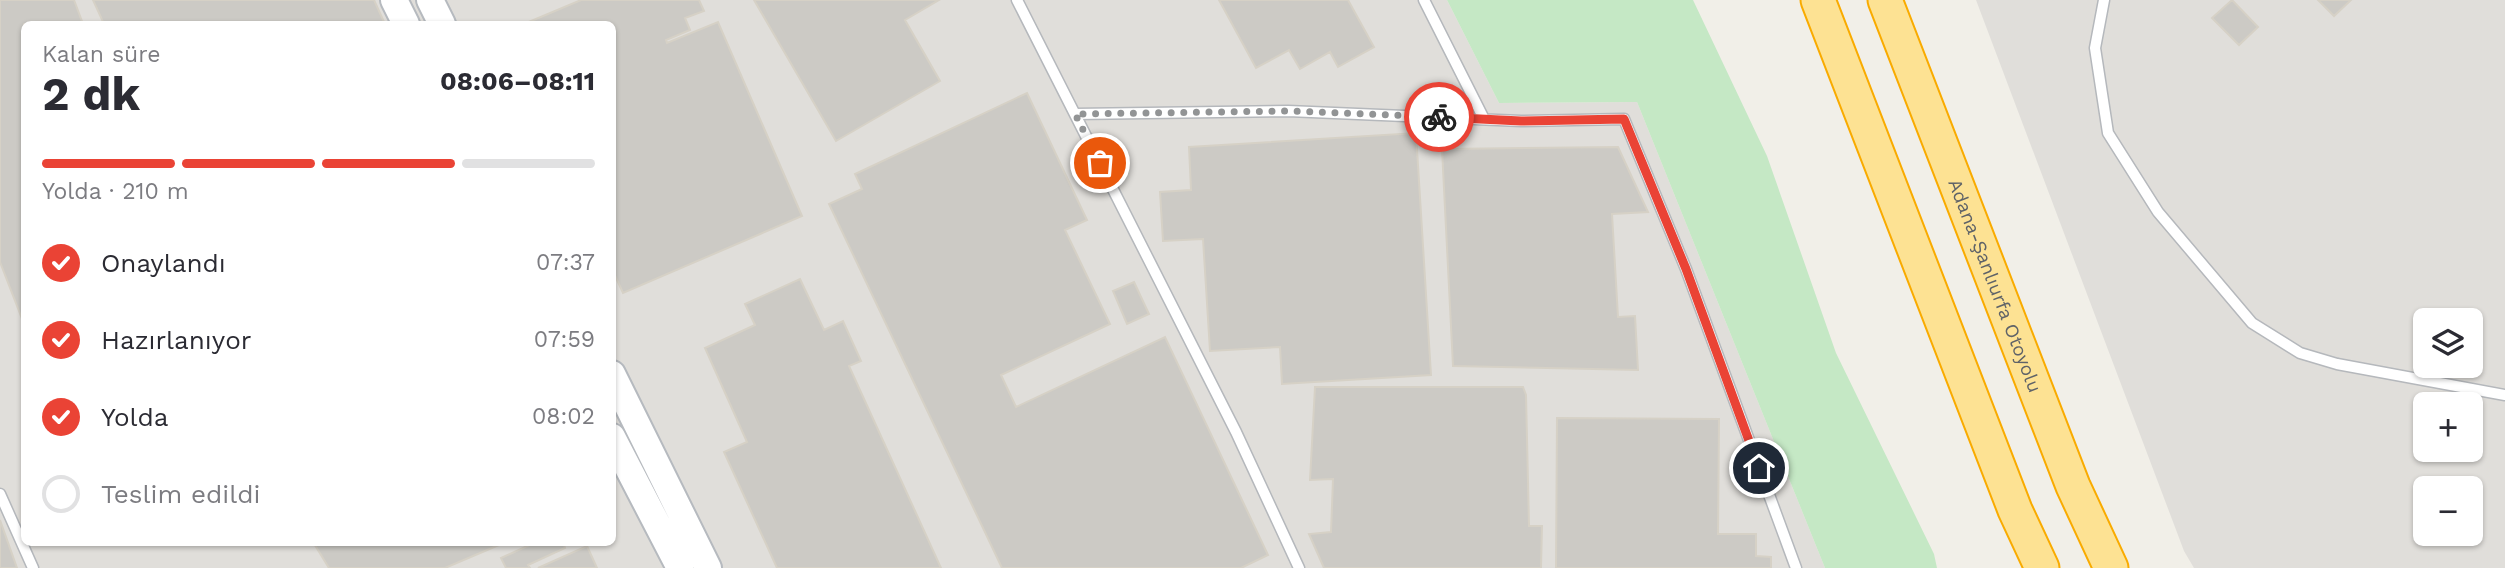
<!DOCTYPE html>
<html lang="tr">
<head>
<meta charset="utf-8">
<style>
  body { margin:0; font-family:"Work Sans",sans-serif; background:#f2f2f3; color:#2b2b33; height:100vh; display:flex; flex-direction:column; font-size:26px; white-space:nowrap }
  * { box-sizing:border-box; margin:0 }
  p { font-size:23px; color:#7c7c81 }
  .icon { flex:none; width:38px; height:38px; fill:none; stroke:currentColor; stroke-width:2; stroke-linecap:round; stroke-linejoin:round }
  .map { position:relative; flex:1; overflow:hidden }
  .sheet { position:absolute; left:21px; top:21px; width:595px; height:525px; display:flex; flex-direction:column; background:#fff; border-radius:10px; box-shadow:0 2px 5px #0004 }
  .sheet>* { flex:none }
  .controls { position:absolute; left:2413px; top:308px; display:grid; gap:14px }
  .controls a { display:grid; place-items:center; width:70px; height:70px; border-radius:10px; background:#fff; box-shadow:0 2px 5px #0004; font-size:35px }
  .pin { position:absolute; display:grid; place-items:center; width:60px; height:60px; color:#fff; margin:-30px; border:4px solid #fff; border-radius:50%; box-shadow:0 2px 7px #0007 }
  .courier { position:absolute; display:grid; place-items:center; width:70px; height:70px; margin:-35px; border:5px solid #ea4335; border-radius:50%; background:#fff; color:#222; box-shadow:0 2px 9px #0007 }
  .head em { font-style:normal; font-weight:700 }
  .head div { display:flex; flex-direction:column-reverse }
  .head { display:flex; align-items:center; justify-content:space-between; height:119px; padding:0 21px }
  h1 { font-size:46px; font-weight:700; line-height:52px }
  .bar { display:grid; grid-template-columns:repeat(4,1fr); gap:10px 7px; align-content:center; height:84px; padding:0 21px }
  .bar i { height:9px; border-radius:5px; background:#e1e1e2 }
  .bar .current { background:#ea4335 }
  .bar p { grid-column:span 4 }
  ol { padding:0 21px; list-style:none }
  li { display:flex; align-items:center; gap:21px; height:77px }
  li p { margin-inline-start:auto }
  li .icon { padding:7px; border-radius:50%; background:#ea4335; color:#fff; stroke-width:4 }
  li:last-child { color:#7c7c81 }
  li i { width:38px; height:38px; border:4px solid #e1e1e2; border-radius:50% }
  .map>svg:first-child { display:block }
  .industrial { fill:#e0deda; fill-rule:evenodd }
  .green { fill:#c5e8c5 }
  .building { fill:#cccac5; stroke:#d6d1c6; stroke-width:2 }
  .lines { fill:none; stroke-linecap:round; stroke-linejoin:round }
  .lane-casing { stroke:#b5b8bc; stroke-width:13 }
  .secondary-casing { stroke:#b6babf; stroke-width:30 }
  .highway-casing { stroke:#f9ab00; stroke-width:37 }
  .lane { stroke:#fff; stroke-width:10 }
  .secondary { stroke:#fff; stroke-width:26 }
  .highway { stroke:#fde293; stroke-width:33 }
  .done { stroke:#929495; stroke-width:7; stroke-dasharray:0 12.6 }
  .route { stroke:#ea4335; stroke-width:9 }
  .labels { text-anchor:middle; dominant-baseline:central; stroke-width:7; stroke-linejoin:round; paint-order:stroke }
  .street-label { font-size:19px; fill:#5f6368; stroke:#fff }
</style>
</head>
<body>
<div class="map">
<svg width="2505" height="568" viewBox="0 0 2505 568">
  <rect width="100%" height="100%" fill="#f1efe8"/>
  <path class="industrial" d="M0,0H1447L1499,103L1637,102L1825,568H0ZM24,24H612V542H24Z
    M1976,0H2505V568H2194L2184,551ZM2426,320H2471V366H2426ZM2426,404H2471V450H2426ZM2426,488H2471V534H2426Z"/>
  <path class="green" d="M1447,0H1693L1767,156L1836,353L1934,554L1937,568H1825L1637,102L1499,103Z"/>
  <path class="building" d="M0,0H74L83,24H24V324L0,262Z
    M93,0H374L385,24H104Z
    M581,0H699L704,11L685,18L690,30L666,40L667,43L718,22L802,216L623,293L612,269V24H524Z
    M754,0H939L905,20L940,81L836,141Z
    M1219,0H1348L1374,47L1338,67L1330,52L1300,69L1289,50L1256,68Z
    M2232,0L2258,27L2239,45L2212,18Z
    M2318,0H2351L2334,16Z
    M1027,93L1087,220L1065,230L1110,324L1001,375L1016,407L1165,337L1268,555L1241,568H1002L829,204L862,189L855,174Z
    M1416,133L1431,375L1282,384L1280,347L1210,351L1203,239L1163,241L1160,192L1191,190L1189,147Z
    M1618,147L1648,212L1612,214L1618,317L1635,316L1638,370L1453,366L1442,149Z
    M800,279L824,330L843,321L861,361L849,366L941,568H777L724,452L747,442L705,348L755,325L745,304Z
    M1134,282L1149,314L1127,324L1113,291Z
    M1315,387H1523L1526,395L1529,526H1542L1541,568H1324L1309,534L1331,532L1333,479L1310,480Z
    M1557,418L1719,419L1718,534H1756V556L1771,557V568H1556Z
    M0,520L17,568H0Z
    M313,542H506L445,568H329Z
    M536,542H563L565,548L528,565L530,568H506L501,558Z
    M587,546L597,568H538Z"/>
  <g class="lines">
    <defs>
      <path id="lane" d="M1017,0L1236,432L1299,568
        M1424,0L1484,119
        M2104,0L2095,48L2108,133L2158,212L2252,323L2300,353L2337,364L2505,395
        M1075,114L1288,111L1521,121L1624,119L1686,269L1796,568
        M0,494L33,568"/>
      <path id="secondary" d="M394,0L406,24
        M430,0L442,24
        M612,374L708,568
        M612,437L680,568"/>
      <g id="highway">
        <path d="M1818,0L2015,510L2042,568"/>
        <path id="s1" d="M1885,0L2073,486L2111,568"/>
      </g>
    </defs>
    <use href="#lane" class="lane-casing"/>
    <use href="#secondary" class="secondary-casing"/>
    <use href="#highway" class="highway-casing"/>
    <use href="#lane" class="lane"/>
    <use href="#secondary" class="secondary"/>
    <use href="#highway" class="highway"/>
  </g>
  <g class="lines">
    <path class="done" d="M1100,163L1075,114L1288,111L1439,117"/>
    <path class="route" d="M1439,117L1521,121L1624,119L1686,269L1759,468"/>
  </g>
  <g class="labels">
    <g class="street-label">
      <text stroke="none"><textPath href="#s1" startOffset="306">Adana-Şanlıurfa Otoyolu</textPath></text>
    </g>
  </g>
</svg>
<div class="controls">
<a><svg class="icon" aria-label="layers" viewBox="0 0 24 24"><path d="M12 4l9 5-9 5-9-5zM3 14l9 5 9-5"/></svg></a>
<a>+</a>
<a>−</a>
</div>
<div class="pin" style="left:1100px;top:163px;background:#ea580c"><svg class="icon" aria-label="bag" viewBox="0 0 24 24"><path d="M5 8h14l-1 12H6zM9 8a3 3 0 0 1 6 0"/></svg></div>
<div class="pin" style="left:1759px;top:468px;background:#1f2937"><svg class="icon" aria-label="home" viewBox="0 0 24 24"><path d="M3 11l9-7 9 7M6 9v11h12V9"/></svg></div>
<div class="courier" style="left:1439px;top:117px"><svg class="icon" aria-label="bike" viewBox="0 0 24 24"><circle cx="6" cy="16" r="4"/><circle cx="18" cy="16" r="4"/><path d="M6 16l4-8h5l3 8M10 8l3 8H6M13 5h3"/></svg></div>
<section class="sheet">
<div class="head"><div><h1>2 dk</h1><p>Kalan süre</p></div><em>08:06–08:11</em></div>
<div class="bar"><i class="current"></i><i class="current"></i><i class="current"></i><i></i><p>Yolda · 210 m</p></div>
<ol>
<li><svg class="icon" aria-label="check" viewBox="0 0 24 24"><path d="M5 12l5 5 9-10"/></svg>Onaylandı<p>07:37</p></li>
<li><svg class="icon" aria-label="check" viewBox="0 0 24 24"><path d="M5 12l5 5 9-10"/></svg>Hazırlanıyor<p>07:59</p></li>
<li><svg class="icon" aria-label="check" viewBox="0 0 24 24"><path d="M5 12l5 5 9-10"/></svg>Yolda<p>08:02</p></li>
<li><i></i>Teslim edildi</li>
</ol>
</section>
</div>
</body>
</html>
